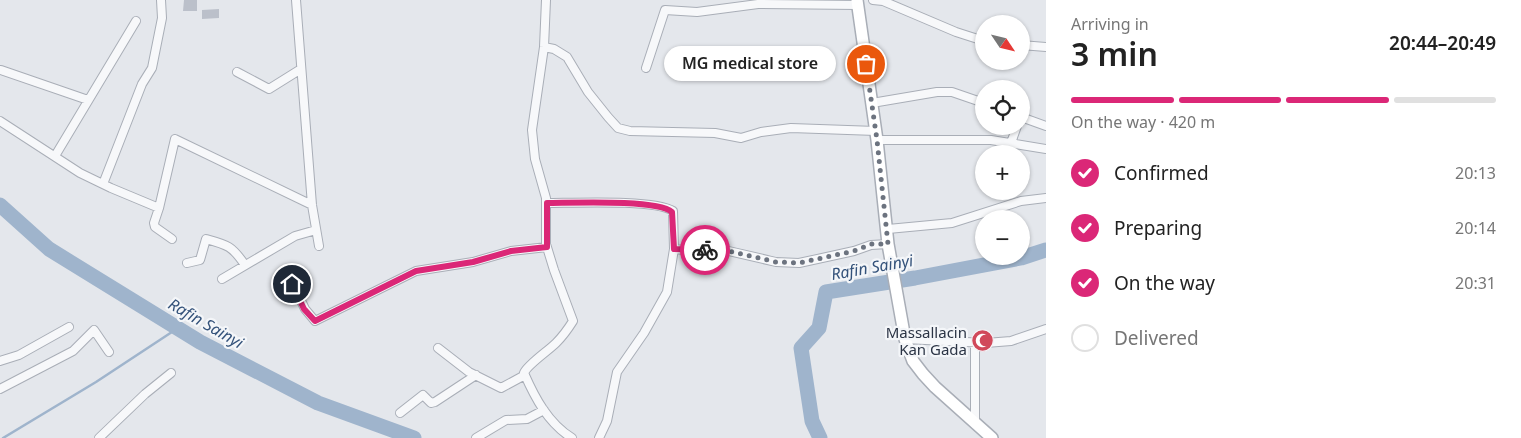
<!DOCTYPE html>
<html lang="en">
<head>
<meta charset="utf-8">
<style>
  body { margin:0; font-family:"Noto Sans",sans-serif; background:#f6f6f6; color:#222; height:100vh; display:flex; flex-direction:column; font-size:19px; white-space:nowrap }
  * { box-sizing:border-box; margin:0 }
  p { font-size:16px; color:#767676 }
  .icon { flex:none; width:28px; height:28px; fill:none; stroke:currentColor; stroke-width:2; stroke-linecap:round; stroke-linejoin:round }
  .map { position:relative; flex:1; overflow:hidden }
  .drawer { display:flex; flex-direction:column; background:#fff; width:475px }
  .drawer>* { flex:none }
  .needle { width:32px; rotate:125deg }
  .buttons { position:absolute; left:975px; top:15px; display:grid; gap:10px }
  .buttons a { display:grid; place-items:center; width:55px; height:55px; border-radius:50%; background:#fff; box-shadow:0 1px 4px #0004; font-size:25px }
  .pin { position:absolute; display:grid; place-items:center; width:42px; height:42px; color:#fff; margin:-21px; border:2px solid #fff; border-radius:50%; box-shadow:0 1px 5px #0007 }
  .courier { position:absolute; display:grid; place-items:center; width:50px; height:50px; margin:-25px; border:4px solid #db2777; border-radius:50%; background:#fff; color:#222; box-shadow:0 1px 6px #0007 }
  .bubble { position:absolute; height:35px; border-radius:18px; background:#fff; box-shadow:0 1px 4px #0004; font-size:16px; font-weight:600; line-height:35px; text-align:center }
  .summary em { font-style:normal; font-weight:600 }
  .summary div { display:flex; flex-direction:column-reverse }
  .summary { display:flex; align-items:center; justify-content:space-between; height:85px; padding:0 25px }
  h1 { font-size:32px; font-weight:600; line-height:38px }
  .bar { display:grid; grid-template-columns:repeat(4,1fr); gap:8px 5px; align-content:center; height:60px; padding:0 25px }
  .bar i { height:6px; border-radius:4px; background:#e0e0e0 }
  .bar .active { background:#db2777 }
  .bar p { grid-column:span 4 }
  ol { padding:0 25px; list-style:none }
  li { display:flex; align-items:center; gap:15px; height:55px }
  li p { margin-inline-start:auto }
  li .icon { padding:5px; border-radius:50%; background:#db2777; color:#fff; stroke-width:4 }
  li:last-child { color:#767676 }
  li i { width:28px; height:28px; border:2px solid #e0e0e0; border-radius:50% }
  main { display:flex; flex:1; min-height:0 }
  .map>svg:first-child { display:block }
  .lines { fill:none; stroke-linecap:round; stroke-linejoin:round }
  .stream { stroke:#9fb4cc; stroke-width:2.5 }
  .river { stroke:#9fb4cc; stroke-width:15 }
  .building { fill:#bbc0ca }
  .street-casing { stroke:#a9aeb7; stroke-width:10 }
  .secondary-casing { stroke:#a9aeb7; stroke-width:14 }
  .street { stroke:#f7f8fa; stroke-width:8 }
  .secondary { stroke:#fff; stroke-width:11 }
  .done { stroke:#6c737f; stroke-width:5; stroke-dasharray:0 9 }
  .route { stroke:#db2777; stroke-width:6 }
  .labels { text-anchor:middle; dominant-baseline:central; stroke-width:4.5; stroke-linejoin:round; paint-order:stroke }
  .poi-label { font-size:15px; fill:#2b3445; stroke:#f4f6f9; text-anchor:end }
  .water-label { font-size:16px; font-style:italic; fill:#34527a; stroke:#f4f6f9 }
</style>
</head>
<body>
<main>
<div class="map">
<svg width="1046" height="438" viewBox="0 0 1046 438">
  <rect width="100%" height="100%" fill="#e4e7ec"/>
  <g class="lines">
    <path class="stream" d="M3,438L96,382L178,328"/>
    <path class="river" d="M0,205L49,249L200,342L318,403L414,438
      M820,438L812,421L801,348L819,328L826,292L915,278L1021,258L1046,250"/>
  </g>
  <path class="building" d="M184,0H197V11H183Z
    M219,9V18L202,19V10Z"/>
  <g class="lines">
    <defs>
      <path id="street" d="M296,0L312,205L319,246
        M546,0L544,47L532,130L535,159L546,198V244L554,270L573,321C568,329 562,337 556,343C548,351 527,365 524,373C535,398 548,423 572,438
        M873,0L883,1L956,32L984,41
        M1021,45L1046,47
        M544,47L554,49L567,57L588,92L608,117L618,128L630,131L715,133L741,138L761,132L791,128L876,131
        M646,68L665,10L697,12L758,4L858,5
        M1,70L88,100
        M237,72L269,89L301,69
        M872,103L937,92H952L984,103
        M1021,117L1046,126
        M0,121L80,173L111,188L159,208L175,139L312,205
        M877,140H991L1046,149
        M1011,143L1017,126
        M55,156L136,21
        M103,184L142,84L152,68L162,18L161,0
        M547,203C572,203 655,199 673,211L674,249L667,292L644,333L617,372L607,421L599,438
        M159,208L154,223L155,227L172,239
        M888,229L952,223L1021,201L1046,198
        M674,249L695,251L720,249L776,262L799,263L854,251L871,245L888,244
        M187,263L200,260L206,239C228,245 232,246 245,265
        M222,279L295,236L316,230
        M293,284L305,309L315,321L416,271L473,262L511,251L547,247
        M905,339L986,343L1011,341L1046,329
        M975,343V424
        M438,348L469,372L501,388L525,375
        M0,361L19,355L69,327
        M0,389L73,351L94,330L109,352
        M400,413L423,395L431,403L435,402L476,375
        M99,438L145,394L171,373
        M476,438L506,420L527,419L544,410"/>
      <path id="secondary" d="M857,0L877,140L888,244L905,339L913,361L923,374L935,387L992,438"/>
    </defs>
    <use href="#street" class="street-casing"/>
    <use href="#secondary" class="secondary-casing"/>
    <use href="#street" class="street"/>
    <use href="#secondary" class="secondary"/>
  </g>
  <g class="lines">
    <path class="done" d="M705,250L720,249L776,262L799,263L854,251L872,244H888L877,140L866,64"/>
    <path class="route" d="M292,284L304,309L315,321L416,271L473,262L511,251L547,247V203C571,203 656,199 672,212L674,249L705,250"/>
  </g>
  <defs>
    <symbol id="mosque-disc" viewBox="-11 -11 22 22"><circle r="9.5" fill="#d1495b" stroke="#f4f6f9"/><path d="M3.5-4.9A6 6 0 1 0 3.5 4.9A5 5 0 1 1 3.5-4.9Z" fill="#fff"/></symbol>
  </defs>
  <g fill-rule="evenodd">
    <use href="#mosque-disc" x="970" y="328" width="25" height="25"/>
  </g>
  <g class="labels">
    <g class="poi-label">
      <text x="967" y="332">Massallacin<tspan x="967" dy="17">Kan Gada</tspan></text>
    </g>
    <g class="water-label">
      <text transform="translate(872 267) rotate(-10)">Rafin Sainyi</text>
      <text transform="translate(206 323) rotate(30)">Rafin Sainyi</text>
    </g>
  </g>
</svg>
<div class="buttons">
<a><svg class="needle" viewBox="-14 -14 28 28"><path d="M0-13l5 13h-10z" fill="#e53935"/><path d="M0 13l5-13h-10z" fill="#767676"/></svg></a>
<a><svg class="icon" aria-label="locate" viewBox="0 0 24 24"><circle cx="12" cy="12" r="6"/><path d="M12 2v4M12 18v4M2 12h4M18 12h4"/></svg></a>
<a>+</a>
<a>−</a>
</div>
<div class="pin" style="left:866px;top:64px;background:#ea580c"><svg class="icon" aria-label="bag" viewBox="0 0 24 24"><path d="M5 8h14l-1 12H6zM9 8a3 3 0 0 1 6 0"/></svg></div>
<div class="pin" style="left:292px;top:284px;background:#1f2937"><svg class="icon" aria-label="home" viewBox="0 0 24 24"><path d="M3 11l9-7 9 7M6 9v11h12V9"/></svg></div>
<div class="courier" style="left:705px;top:250px"><svg class="icon" aria-label="bike" viewBox="0 0 24 24"><circle cx="6" cy="16" r="4"/><circle cx="18" cy="16" r="4"/><path d="M6 16l4-8h5l3 8M10 8l3 8H6M13 5h3"/></svg></div>
<div class="bubble" style="left:664px;top:46px;width:172px">MG medical store</div>
</div>
<section class="drawer">
<div class="summary"><div><h1>3 min</h1><p>Arriving in</p></div><em>20:44–20:49</em></div>
<div class="bar"><i class="active"></i><i class="active"></i><i class="active"></i><i></i><p>On the way · 420 m</p></div>
<ol>
<li><svg class="icon" aria-label="check" viewBox="0 0 24 24"><path d="M5 12l5 5 9-10"/></svg>Confirmed<p>20:13</p></li>
<li><svg class="icon" aria-label="check" viewBox="0 0 24 24"><path d="M5 12l5 5 9-10"/></svg>Preparing<p>20:14</p></li>
<li><svg class="icon" aria-label="check" viewBox="0 0 24 24"><path d="M5 12l5 5 9-10"/></svg>On the way<p>20:31</p></li>
<li><i></i>Delivered</li>
</ol>
</section>
</main>
</body>
</html>
